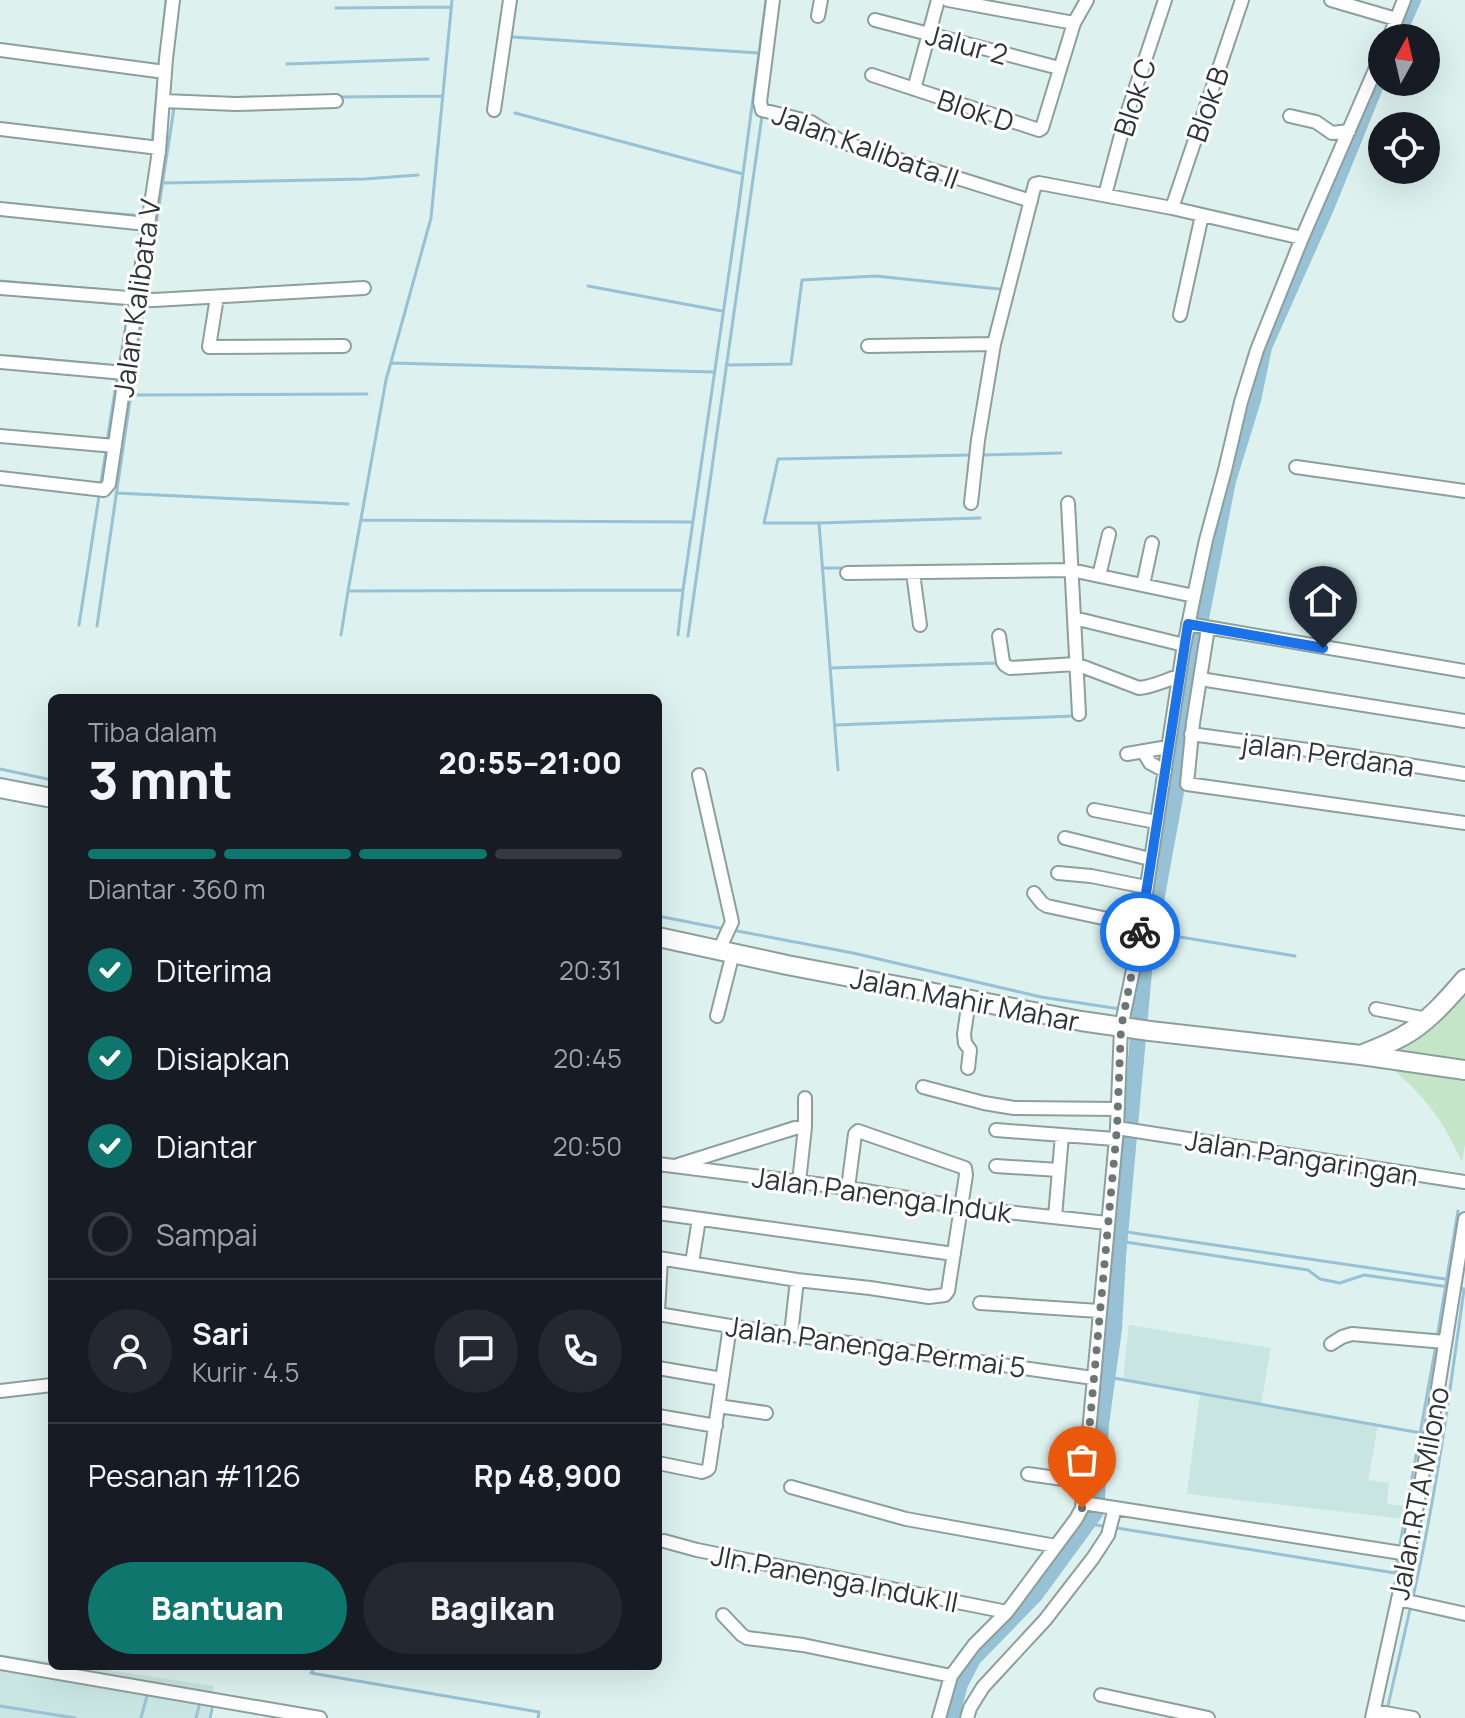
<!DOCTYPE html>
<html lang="id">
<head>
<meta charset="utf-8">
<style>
  body { margin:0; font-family:Manrope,sans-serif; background:#242831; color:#f1f3f6; height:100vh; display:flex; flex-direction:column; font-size:30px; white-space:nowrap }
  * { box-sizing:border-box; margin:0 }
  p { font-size:26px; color:#9ea1a6 }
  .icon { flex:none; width:44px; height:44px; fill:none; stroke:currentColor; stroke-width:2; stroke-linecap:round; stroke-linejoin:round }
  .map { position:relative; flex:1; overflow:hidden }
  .sheet { position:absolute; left:48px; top:694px; width:614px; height:976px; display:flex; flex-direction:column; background:#171b24; border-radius:12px; box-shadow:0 8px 32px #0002 }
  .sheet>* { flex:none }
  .needle { width:52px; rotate:8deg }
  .buttons { position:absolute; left:1368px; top:24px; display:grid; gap:16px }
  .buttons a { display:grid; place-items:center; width:72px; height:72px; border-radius:50%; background:#171b24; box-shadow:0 8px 32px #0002; font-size:40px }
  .pin { position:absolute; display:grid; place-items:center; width:68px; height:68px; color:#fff; margin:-82px -34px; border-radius:50% 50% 50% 0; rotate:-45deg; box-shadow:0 0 8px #0007 }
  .pin .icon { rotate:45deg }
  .courier { position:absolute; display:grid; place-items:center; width:80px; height:80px; margin:-40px; border:6px solid #1a73e8; border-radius:50%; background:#fff; color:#222; box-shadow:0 2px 10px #0007 }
  .summary em { font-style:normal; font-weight:800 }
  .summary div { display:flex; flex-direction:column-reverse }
  .summary { display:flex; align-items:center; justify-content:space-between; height:136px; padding:0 40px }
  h1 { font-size:52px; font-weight:800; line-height:60px }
  .bar { display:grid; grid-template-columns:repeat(4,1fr); gap:12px 8px; align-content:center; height:96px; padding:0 40px }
  .bar i { height:10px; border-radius:6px; background:#363941 }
  .bar .current { background:#0f766e }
  .bar p { grid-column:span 4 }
  .line { display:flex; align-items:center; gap:20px; padding:0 40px; border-top:2px solid #363941 }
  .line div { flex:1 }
  .round { display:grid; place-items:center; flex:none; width:84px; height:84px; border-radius:42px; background:#242831 }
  ol { padding:0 40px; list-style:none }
  li { display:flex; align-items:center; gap:24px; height:88px }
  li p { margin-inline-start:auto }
  li .icon { padding:8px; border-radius:50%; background:#0f766e; color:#fff; stroke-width:4 }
  li:last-child { color:#9ea1a6 }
  li i { width:44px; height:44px; border:4px solid #363941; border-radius:50% }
  .cta { display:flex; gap:16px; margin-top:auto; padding:16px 40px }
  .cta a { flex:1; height:92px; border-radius:48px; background:#0f766e; color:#fff; font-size:32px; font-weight:800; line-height:92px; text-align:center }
  .cta a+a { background:#242831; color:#f1f3f6 }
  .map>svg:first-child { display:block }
  .built { fill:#c8e5e1 }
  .green { fill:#c5e5c9 }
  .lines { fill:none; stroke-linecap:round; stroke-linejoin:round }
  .stream { stroke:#97c1d4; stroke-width:3 }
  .river { stroke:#97c1d4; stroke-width:16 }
  .minor-casing { stroke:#8c9f9d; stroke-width:16 }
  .highway-casing { stroke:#8c9f9d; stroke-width:22 }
  .minor { stroke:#fff; stroke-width:12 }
  .highway { stroke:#fff; stroke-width:18 }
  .done { stroke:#6b7775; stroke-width:8; stroke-dasharray:0 14.4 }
  .route { stroke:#1a73e8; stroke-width:10 }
  .labels { text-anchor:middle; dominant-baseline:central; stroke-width:6; stroke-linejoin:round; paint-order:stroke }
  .street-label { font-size:28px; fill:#2d3534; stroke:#fff }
</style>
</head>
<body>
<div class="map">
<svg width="1465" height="1718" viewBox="0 0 1465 1718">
  <rect width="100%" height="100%" fill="#ddf2ef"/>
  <path class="built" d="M1129,1325L1271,1348L1261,1404L1378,1425L1368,1480L1389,1483L1387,1504L1416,1507L1414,1520L1187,1494L1200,1394L1123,1380Z
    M0,1654L52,1662V1666H80L214,1686L208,1718H0Z"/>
  <path class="green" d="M1465,994V1064L1389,1057C1419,1042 1443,1018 1465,994Z
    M1393,1069L1465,1077V1144L1462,1162C1443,1120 1427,1099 1393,1069Z"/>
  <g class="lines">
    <path class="stream" d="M336,8L451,7
      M512,37L759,53
      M162,45L166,0
      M287,64L428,59
      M119,72L159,77
      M339,97L443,96
      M223,98L255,97
      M515,113L743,174
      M152,145L158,81
      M150,173L152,152
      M163,183L365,179L418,175
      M37,207L144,216
      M0,281L108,290
      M588,286L722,311
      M131,296L137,256
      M44,297L128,305
      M145,297L174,108
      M11,356L119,366
      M391,363L713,372
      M726,365L791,364L802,280L876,276L999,289
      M119,366L130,303
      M91,376L117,379
      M131,395L367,394
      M107,442L117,378
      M983,455L1061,453
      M101,482L106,451
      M116,493L348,504
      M361,520L692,522
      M819,523H764L778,459L969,455
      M822,568H846
      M348,591L683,590
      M79,625L99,496
      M97,626L144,305
      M341,635L348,591L386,380L431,218L452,0
      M678,635L683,590L739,204L766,0
      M688,636L762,116L765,117
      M830,668L998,663
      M835,725L1074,716
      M0,769L52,780
      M838,770L819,523L980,518
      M658,916L724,929
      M732,930L853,953L1041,997L1120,1009
      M1150,932L1295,956
      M1128,1010L1140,1011
      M1126,1124L1133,1048
      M1120,1231L1445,1279
      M1119,1241L1308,1270L1320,1279L1340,1283L1364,1275L1449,1287
      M1437,1338L1458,1211
      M1108,1377L1421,1433
      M1097,1498L1098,1417L1115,1281L1125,1131
      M1087,1524L1103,1526
      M1117,1528L1395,1573L1398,1558
      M1399,1550L1436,1345
      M1413,1597C1436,1496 1450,1392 1464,1289L1457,1288
      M316,1666L311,1673L539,1712L538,1718
      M0,1706L75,1718
      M1387,1710L1411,1605
      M141,1718L148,1692
      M196,1718L200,1702
      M210,1718L213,1704"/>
    <path class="river" d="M1396,38L1413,0
      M951,1718L960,1684L973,1659L1035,1595L1095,1513L1097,1498L1101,1424L1114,1329L1118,1257L1145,961L1179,775L1188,684L1228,481L1253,400L1264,347L1326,208L1382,70"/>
    <defs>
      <path id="minor" d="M773,0L760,102L762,110L811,122L842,142L1031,201
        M948,0L1074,23
        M1331,0L1396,19
        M818,16L821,0
        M875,20L1059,68
        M1389,38L1404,0
        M0,50L165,72
        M872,75L1039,130L1042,128L1074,23L1087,0
        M914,89L938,0
        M163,101L236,104L336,101
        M494,110L510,0
        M1290,116L1316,122L1332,133L1349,131
        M0,129L159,148
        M1105,195L1125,120L1165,0
        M1172,208L1242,0
        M0,209L147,224
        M0,288L154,300L364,288
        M221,297H217L209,347L344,346
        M1180,315L1202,215
        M868,346L994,344
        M0,362L125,373
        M0,436L115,446
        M1296,467L1465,491
        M0,478L104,490L109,484L159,151L166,59L173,0
        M971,503L978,440L994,344L1035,184L1039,183L1172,208L1302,238
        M1068,503L1079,714
        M847,573L1071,570L1194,596
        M913,573L920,625
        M1099,576L1109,534
        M1143,585L1152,543
        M1074,618L1184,645
        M1188,624L1465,671
        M1208,628L1193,723L1187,784L1465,823
        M999,636L1003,662L1005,665L1010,668L1076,664L1139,688C1153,687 1166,680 1179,676
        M1200,679L1465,721
        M1191,734L1352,756L1465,774
        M1143,751L1150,763L1165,771
        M1127,754L1168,747
        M699,775L732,922L719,950
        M1094,810L1156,822
        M1065,838L1150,859
        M1058,873L1091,876L1146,887
        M1034,893L1042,903L1047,906L1140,926
        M1376,1009L1427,1019
        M717,1016L733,953
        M968,1068L970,1050L965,1043L964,1034L969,1000
        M923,1087L984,1103L1014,1108L1118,1109
        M805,1098V1127
        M1117,1128L1465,1182
        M996,1130L1115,1139
        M658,1164L848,1188L961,1207L1107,1223
        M678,1165L795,1128L805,1127L799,1182
        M996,1166L1059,1170
        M658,1213L954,1254
        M1055,1217L1062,1135
        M658,1258L797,1280L870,1288L929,1297L945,1295L948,1291L966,1175L965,1168L858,1131L855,1134L848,1188
        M692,1263L699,1219
        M980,1303L1099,1311
        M658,1312L661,1259
        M658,1314L730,1326L1093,1378
        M791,1334L797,1280
        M1331,1344L1342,1337L1352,1334L1445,1342
        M658,1368L722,1379
        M0,1391L52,1385
        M718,1406L766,1413
        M658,1416L716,1426
        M658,1463L702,1472L707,1470L709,1468L730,1326
        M1028,1474L1084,1482
        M791,1487L906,1519L1056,1546
        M1083,1503L1408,1554
        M664,1541L697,1550L1007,1612
        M1398,1599L1465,1614
        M723,1615L742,1635L747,1638L803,1645L951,1676
        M0,1663L320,1718
        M1101,1695L1208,1718
        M1374,1711L1413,1718
        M939,1718L951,1676L974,1645L1007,1612L1076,1519L1082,1508L1117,1128L1121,1028L1137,951L1183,651L1194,596L1206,540L1225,470L1241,402L1257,350L1302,238L1382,54
        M967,1718L970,1708L983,1687L1045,1620L1093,1558L1108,1535L1115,1508
        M1372,1718L1408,1554L1435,1407L1465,1219"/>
      <path id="highway" d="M0,788L52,798
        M658,937L787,965L1081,1021L1150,1031L1361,1055L1465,1070
        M1361,1055C1375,1049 1389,1044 1403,1036C1427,1023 1447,1000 1465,979"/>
    </defs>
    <use href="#minor" class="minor-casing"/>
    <use href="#highway" class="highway-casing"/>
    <use href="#minor" class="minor"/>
    <use href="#highway" class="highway"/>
  </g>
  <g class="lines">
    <path class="done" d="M1082,1508L1117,1128L1121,1028L1140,932"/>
    <path class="route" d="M1140,932L1188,624L1323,648"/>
  </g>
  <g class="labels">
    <g class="street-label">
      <text transform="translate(967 44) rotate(15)">Jalur 2</text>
      <text transform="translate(1134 97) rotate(-72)">Blok C</text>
      <text transform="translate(1207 104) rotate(-71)">Blok B</text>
      <text transform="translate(976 110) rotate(18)">Blok D</text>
      <text transform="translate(866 146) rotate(20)">Jalan Kalibata II</text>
      <text transform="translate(136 298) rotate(-82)">Jalan Kalibata V</text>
      <text transform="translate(1328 754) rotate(8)">jalan Perdana</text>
      <text transform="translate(965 999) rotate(11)">Jalan Mahir Mahar</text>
      <text transform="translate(1302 1157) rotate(9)">Jalan Pangaringan</text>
      <text transform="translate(882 1194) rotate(8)">Jalan Panenga Induk</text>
      <text transform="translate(876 1346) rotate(8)">Jalan Panenga Permai 5</text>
      <text transform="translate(1418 1493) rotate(-79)">Jalan RTA Milono</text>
      <text transform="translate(835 1578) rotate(11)">Jln.Panenga Induk II</text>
    </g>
  </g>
</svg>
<div class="buttons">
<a><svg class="needle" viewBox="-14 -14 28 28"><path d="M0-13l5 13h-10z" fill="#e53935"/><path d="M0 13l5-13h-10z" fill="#9ea1a6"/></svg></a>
<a><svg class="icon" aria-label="locate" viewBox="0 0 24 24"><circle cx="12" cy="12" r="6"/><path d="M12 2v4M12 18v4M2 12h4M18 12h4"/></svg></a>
</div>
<div class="pin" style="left:1082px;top:1508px;background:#ea580c"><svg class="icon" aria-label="bag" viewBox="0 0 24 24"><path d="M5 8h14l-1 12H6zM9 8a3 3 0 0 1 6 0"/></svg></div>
<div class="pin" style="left:1323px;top:648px;background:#1f2937"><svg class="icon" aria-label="home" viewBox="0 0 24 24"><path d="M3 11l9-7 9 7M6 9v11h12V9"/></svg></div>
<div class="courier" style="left:1140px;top:932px"><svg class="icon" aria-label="bike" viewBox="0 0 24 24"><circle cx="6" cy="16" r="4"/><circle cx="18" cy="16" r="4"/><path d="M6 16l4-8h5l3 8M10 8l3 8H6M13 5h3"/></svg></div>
<section class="sheet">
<div class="summary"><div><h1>3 mnt</h1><p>Tiba dalam</p></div><em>20:55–21:00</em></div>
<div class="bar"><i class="current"></i><i class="current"></i><i class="current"></i><i></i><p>Diantar · 360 m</p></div>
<ol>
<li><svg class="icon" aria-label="check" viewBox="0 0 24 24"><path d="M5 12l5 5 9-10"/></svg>Diterima<p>20:31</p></li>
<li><svg class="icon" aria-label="check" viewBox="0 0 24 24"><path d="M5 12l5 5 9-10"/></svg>Disiapkan<p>20:45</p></li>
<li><svg class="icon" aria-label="check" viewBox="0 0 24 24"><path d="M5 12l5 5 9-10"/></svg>Diantar<p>20:50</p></li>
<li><i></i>Sampai</li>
</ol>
<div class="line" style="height:144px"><a class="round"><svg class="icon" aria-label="person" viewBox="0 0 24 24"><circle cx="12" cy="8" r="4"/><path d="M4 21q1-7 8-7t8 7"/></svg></a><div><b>Sari</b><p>Kurir · 4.5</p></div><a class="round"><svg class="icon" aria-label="chat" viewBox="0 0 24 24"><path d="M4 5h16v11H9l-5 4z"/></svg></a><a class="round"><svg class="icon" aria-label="phone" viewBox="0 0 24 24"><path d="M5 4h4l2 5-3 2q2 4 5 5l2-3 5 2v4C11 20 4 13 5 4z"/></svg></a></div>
<div class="line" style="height:104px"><div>Pesanan #1126</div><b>Rp 48,900</b></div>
<div class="cta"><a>Bantuan</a><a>Bagikan</a></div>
</section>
</div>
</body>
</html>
